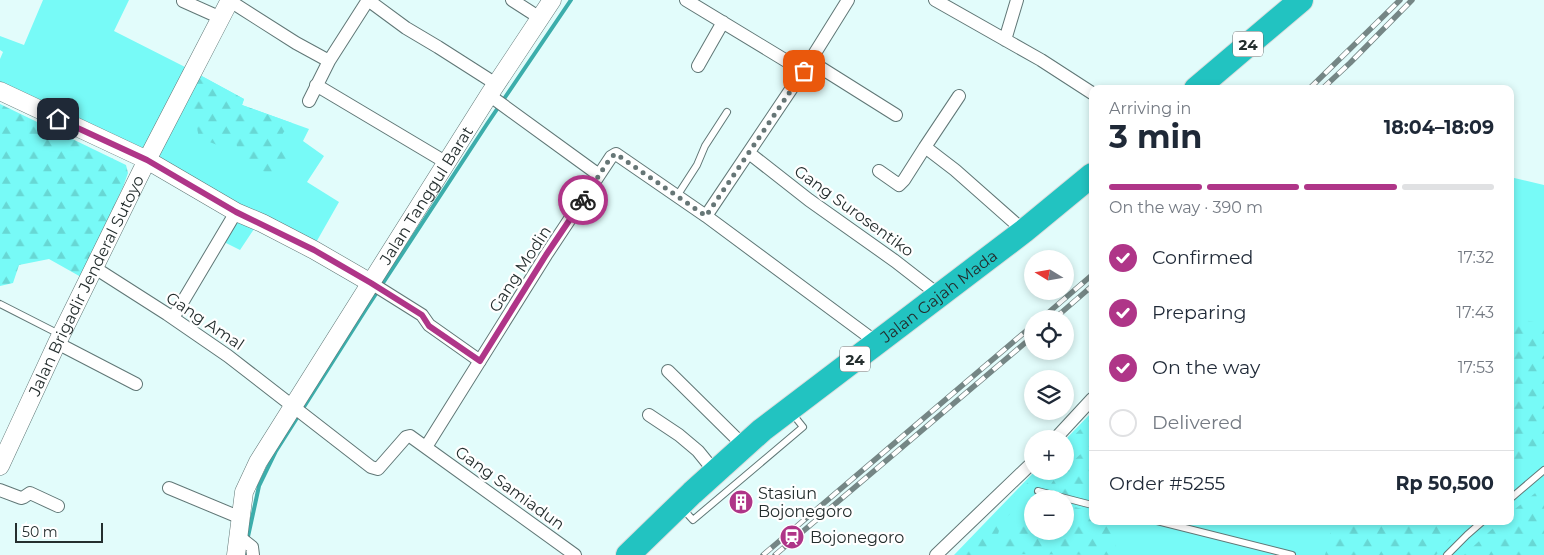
<!DOCTYPE html>
<html lang="en">
<head>
<meta charset="utf-8">
<style>
  body { margin:0; font-family:Montserrat,sans-serif; background:#f6f6f7; color:#1f2937; height:100vh; display:flex; flex-direction:column; font-size:19px; white-space:nowrap }
  * { box-sizing:border-box; margin:0 }
  p { font-size:16px; color:#747a83 }
  .icon { flex:none; width:28px; height:28px; fill:none; stroke:currentColor; stroke-width:2; stroke-linecap:round; stroke-linejoin:round }
  .map { position:relative; flex:1; overflow:hidden }
  .details { position:absolute; left:1089px; top:85px; width:425px; height:440px; display:flex; flex-direction:column; background:#fff; border-radius:10px; box-shadow:0 2px 8px #0003 }
  .details>* { flex:none }
  .needle { width:32px; rotate:281deg }
  .buttons { position:absolute; left:1024px; top:250px; display:grid; gap:10px }
  .buttons a { display:grid; place-items:center; width:50px; height:50px; border-radius:50%; background:#fff; box-shadow:0 2px 8px #0003; font-size:25px }
  .scale { position:absolute; left:15px; bottom:12px; width:88px; box-sizing:border-box; padding-left:5px; border:2px solid #242e2e; border-top:0; font-size:14px; line-height:18px; white-space:nowrap; color:#242e2e; -webkit-text-stroke:4px #fff; paint-order:stroke }
  .pin { position:absolute; display:grid; place-items:center; width:42px; height:42px; color:#fff; margin:-21px; border-radius:10px; box-shadow:0 2px 8px #0006 }
  .courier { position:absolute; display:grid; place-items:center; width:50px; height:50px; margin:-25px; border:4px solid #af3588; border-radius:50%; background:#fff; color:#222; box-shadow:0 1px 6px #0007 }
  .head em { font-style:normal; font-weight:700 }
  .head div { display:flex; flex-direction:column-reverse }
  .head { display:flex; align-items:center; justify-content:space-between; height:85px; padding:0 20px }
  h1 { font-size:32px; font-weight:700; line-height:38px }
  .bar { display:grid; grid-template-columns:repeat(4,1fr); gap:8px 5px; align-content:center; height:60px; padding:0 20px }
  .bar i { height:6px; border-radius:4px; background:#e0e1e3 }
  .bar .selected { background:#af3588 }
  .bar p { grid-column:span 4 }
  .line { display:flex; align-items:center; gap:12px; padding:0 20px; border-top:1px solid #e0e1e3 }
  .line div { flex:1 }
  ol { padding:0 20px; list-style:none }
  li { display:flex; align-items:center; gap:15px; height:55px }
  li p { margin-inline-start:auto }
  li .icon { padding:5px; border-radius:50%; background:#af3588; color:#fff; stroke-width:4 }
  li:last-child { color:#747a83 }
  li i { width:28px; height:28px; border:2px solid #e0e1e3; border-radius:50% }
  .map>svg:first-child { display:block }
  .green { fill:#77faf7; fill-rule:evenodd }
  .forest { fill:url(#forest-firs) }
  .lines { fill:none; stroke-linecap:round; stroke-linejoin:round }
  .stream { stroke:#3cadab; stroke-width:4 }
  .lane-casing { stroke:#607776; stroke-width:8 }
  .street-casing { stroke:#607776; stroke-width:14 }
  .secondary-casing { stroke:#607776; stroke-width:19 }
  .highway-casing { stroke:#dcdede; stroke-width:26 }
  .lane { stroke:#fff; stroke-width:6 }
  .street { stroke:#fff; stroke-width:12 }
  .secondary { stroke:#fff; stroke-width:18 }
  .highway { stroke:#22c3c1; stroke-width:24 }
  .rail-casing { stroke:#758685; stroke-width:5.5 }
  .rail { stroke:#fff; stroke-width:4; stroke-dasharray:11; stroke-linecap:butt }
  .done { stroke:#667676; stroke-width:5; stroke-dasharray:0 9 }
  .route { stroke:#af3588; stroke-width:6 }
  .labels { text-anchor:middle; dominant-baseline:central; stroke-width:4.5; stroke-linejoin:round; paint-order:stroke }
  .shield { fill:#fff; stroke:#666d6d; stroke-width:1 }
  .shield-label { font-size:15px; font-weight:bold; fill:#242e2e }
  .street-label { font-size:16px; fill:#242e2e; stroke:#fff }
  .poi-label { font-size:16px; fill:#242e2e; stroke:#fff; text-anchor:start }
</style>
</head>
<body>
<div class="map">
<svg width="1544" height="555" viewBox="0 0 1544 555">
  <defs>
    <pattern id="forest-firs" width="22" height="20" patternUnits="userSpaceOnUse" patternTransform="scale(1.25)"><rect width="22" height="20" fill="#77faf7"/><path d="M5 1l3.5 6h-7zM16 11l3.5 6h-7z" fill="#67d7d4"/></pattern>
  </defs>
  <rect width="100%" height="100%" fill="#e2fcfb"/>
  <path class="green" d="M43,0H129L114,31L187,68L244,99L242,105L309,129L303,141L324,156L307,182L339,202L314,246L258,223L240,250L220,240L238,210L139,150L0,83V59L3,52L0,50V36L24,45Z
    M1510,177L1544,185V555H954L1035,471H1065V440L1092,412V521H1510ZM1032,499H1065V531H1032Z"/>
  <path class="forest" d="M187,68L244,99L242,105L292,123L283,133L281,143L291,148L293,158L284,175L273,177L256,167L242,164L236,143L220,146L199,138L194,113L186,109L179,113Z
    M0,104L126,165L128,173L123,187L81,277L49,259L19,265L13,283L0,286Z
    M1510,317L1544,324V454L1510,482Z
    M1092,417V432L1065,459V445Z
    M1092,443V460L1080,497L1078,498L1051,490L1050,488C1051,481 1058,476 1063,471H1065V469Z
    M1039,471H1053L1008,516L1004,518L1001,514V510Z
    M1544,486V555H1464L1501,521H1510V513Z
    M1032,503V531H1065V504L1092,512V521H1115L1116,555L1003,554C999,534 1020,516 1032,503Z
    M1000,519L1002,521L1001,524L992,555H963L996,520Z
    M1333,521H1468L1436,555H1325Z"/>
  <g class="lines">
    <path class="stream" d="M244,555L259,486L276,451L366,309L487,124L571,0"/>
    <defs>
      <path id="lane" d="M677,196L697,165L705,146L727,112
        M0,304L59,334
        M1038,491L1092,505
        M1510,499L1544,470
        M682,508L693,520L803,427L791,412
        M1157,521L1292,555
        M1447,555L1467,535L1483,521"/>
      <path id="street" d="M368,0L406,28L438,47L496,84
        M512,0L540,18
        M686,0L803,71
        M935,0L1041,60L1092,93
        M183,1L221,18
        M230,1L296,43L329,61L368,0
        M1005,40L1017,0
        M810,61L896,115
        M698,66L723,22
        M316,85L447,163
        M489,95L599,175
        M959,96L925,147L955,170L1024,231
        M309,101L329,61
        M749,153L809,200L895,261L940,296
        M879,171L899,185L904,180L925,147
        M706,216L810,61L848,0
        M95,268L167,314L228,356L371,467L378,469L406,437L410,436L575,555
        M371,283L422,315L429,325L480,361
        M173,318L236,212
        M57,343L136,384
        M668,371L744,446
        M649,415L679,435L698,451L715,472
        M1055,439L1092,399
        M426,447L546,255L611,157L616,154L706,216L876,342
        M169,488L241,518
        M0,490L21,498L24,497L30,493L58,506
        M238,536L252,547L253,555
        M936,555L1032,463"/>
      <g id="secondary">
        <path d="M0,91L147,160L236,212L262,223L314,250L371,283"/>
        <path id="s1" d="M0,466L57,343L147,160L230,0"/>
        <path id="s2" d="M236,555L244,492L258,462L489,95L552,0"/>
      </g>
      <g id="highway">
        <path d="M1196,89L1301,0"/>
        <path id="s3" d="M628,555L692,493L762,430L1024,231L1092,175"/>
      </g>
    </defs>
    <use href="#lane" class="lane-casing"/>
    <use href="#street" class="street-casing"/>
    <use href="#secondary" class="secondary-casing"/>
    <use href="#highway" class="highway-casing"/>
    <use href="#lane" class="lane"/>
    <use href="#street" class="street"/>
    <use href="#secondary" class="secondary"/>
    <use href="#highway" class="highway"/>
    <defs>
      <path id="rail" d="M1309,89L1400,0
        M1322,89L1350,63L1412,0
        M1041,319L1092,275
        M1054,319L1092,286
        M763,555L1032,326
        M775,555L1032,337"/>
    </defs>
    <use href="#rail" class="rail-casing"/>
    <use href="#rail" class="rail"/>
  </g>
  <g class="lines">
    <path class="done" d="M583,200L611,157L616,154L706,216L804,71"/>
    <path class="route" d="M58,119L147,160L236,212L314,250L371,283L422,315L429,326L480,361L546,255L583,200"/>
  </g>
  <defs>
    <symbol id="building-disc" viewBox="-11 -11 22 22"><circle r="9.5" fill="#af3588" stroke="#fff"/><path d="M-4-6H4V6H1V3H-1V6H-4ZM-2.5-4.3h1.7v1.8h-1.7ZM.8-4.3h1.7v1.8H.8ZM-2.5-1h1.7V.8h-1.7ZM.8-1h1.7V.8H.8Z" fill="#fff"/></symbol>
    <symbol id="station-disc" viewBox="-11 -11 22 22"><circle r="9.5" fill="#af3588" stroke="#fff"/><path d="M-3-6H3Q5-6 5-4V2Q5 4 3 4L4.5 6H3L1.5 4h-3L-3 6H-4.5L-3 4Q-5 4-5 2V-4Q-5-6-3-6ZM-3.5-4v3h7v-3ZM-3.5 1v1.5H-2V1ZM2 1v1.5H3.5V1Z" fill="#fff"/></symbol>
  </defs>
  <g fill-rule="evenodd">
    <use href="#building-disc" x="727" y="488" width="28" height="28"/>
    <use href="#station-disc" x="778" y="523" width="28" height="28"/>
  </g>
  <g class="labels">
    <g class="shield">
      <rect x="1233" y="31.5" width="30" height="25" rx="4"/>
      <rect x="840" y="346.5" width="30" height="25" rx="4"/>
    </g>
    <g class="shield-label">
      <text x="1248" y="44">24</text>
      <text x="855" y="359">24</text>
    </g>
    <g class="street-label">
      <text stroke="none"><textPath href="#s2" startOffset="412">Jalan Tanggul Barat</textPath></text>
      <text transform="translate(854 211) rotate(36)">Gang Surosentiko</text>
      <text transform="translate(520 269) rotate(-57)">Gang Modin</text>
      <text stroke="none"><textPath href="#s1" startOffset="200">Jalan Brigadir Jenderal Sutoyo</textPath></text>
      <text stroke="none"><textPath href="#s3" startOffset="405">Jalan Gajah Mada</textPath></text>
      <text transform="translate(205 321) rotate(34)">Gang Amal</text>
      <text transform="translate(510 488) rotate(36)">Gang Samiadun</text>
    </g>
    <g class="poi-label">
      <text x="758" y="493">Stasiun<tspan x="758" dy="18">Bojonegoro</tspan></text>
      <text x="810" y="537">Bojonegoro</text>
    </g>
  </g>
</svg>
<div class="buttons">
<a><svg class="needle" viewBox="-14 -14 28 28"><path d="M0-13l5 13h-10z" fill="#e53935"/><path d="M0 13l5-13h-10z" fill="#747a83"/></svg></a>
<a><svg class="icon" aria-label="locate" viewBox="0 0 24 24"><circle cx="12" cy="12" r="6"/><path d="M12 2v4M12 18v4M2 12h4M18 12h4"/></svg></a>
<a><svg class="icon" aria-label="layers" viewBox="0 0 24 24"><path d="M12 4l9 5-9 5-9-5zM3 14l9 5 9-5"/></svg></a>
<a>+</a>
<a>−</a>
</div>
<div class="scale">50 m</div>
<div class="pin" style="left:804px;top:71px;background:#ea580c"><svg class="icon" aria-label="bag" viewBox="0 0 24 24"><path d="M5 8h14l-1 12H6zM9 8a3 3 0 0 1 6 0"/></svg></div>
<div class="pin" style="left:58px;top:119px;background:#1f2937"><svg class="icon" aria-label="home" viewBox="0 0 24 24"><path d="M3 11l9-7 9 7M6 9v11h12V9"/></svg></div>
<div class="courier" style="left:583px;top:200px"><svg class="icon" aria-label="bike" viewBox="0 0 24 24"><circle cx="6" cy="16" r="4"/><circle cx="18" cy="16" r="4"/><path d="M6 16l4-8h5l3 8M10 8l3 8H6M13 5h3"/></svg></div>
<section class="details">
<div class="head"><div><h1>3 min</h1><p>Arriving in</p></div><em>18:04–18:09</em></div>
<div class="bar"><i class="selected"></i><i class="selected"></i><i class="selected"></i><i></i><p>On the way · 390 m</p></div>
<ol>
<li><svg class="icon" aria-label="check" viewBox="0 0 24 24"><path d="M5 12l5 5 9-10"/></svg>Confirmed<p>17:32</p></li>
<li><svg class="icon" aria-label="check" viewBox="0 0 24 24"><path d="M5 12l5 5 9-10"/></svg>Preparing<p>17:43</p></li>
<li><svg class="icon" aria-label="check" viewBox="0 0 24 24"><path d="M5 12l5 5 9-10"/></svg>On the way<p>17:53</p></li>
<li><i></i>Delivered</li>
</ol>
<div class="line" style="height:65px"><div>Order #5255</div><b>Rp 50,500</b></div>
</section>
</div>
</body>
</html>
